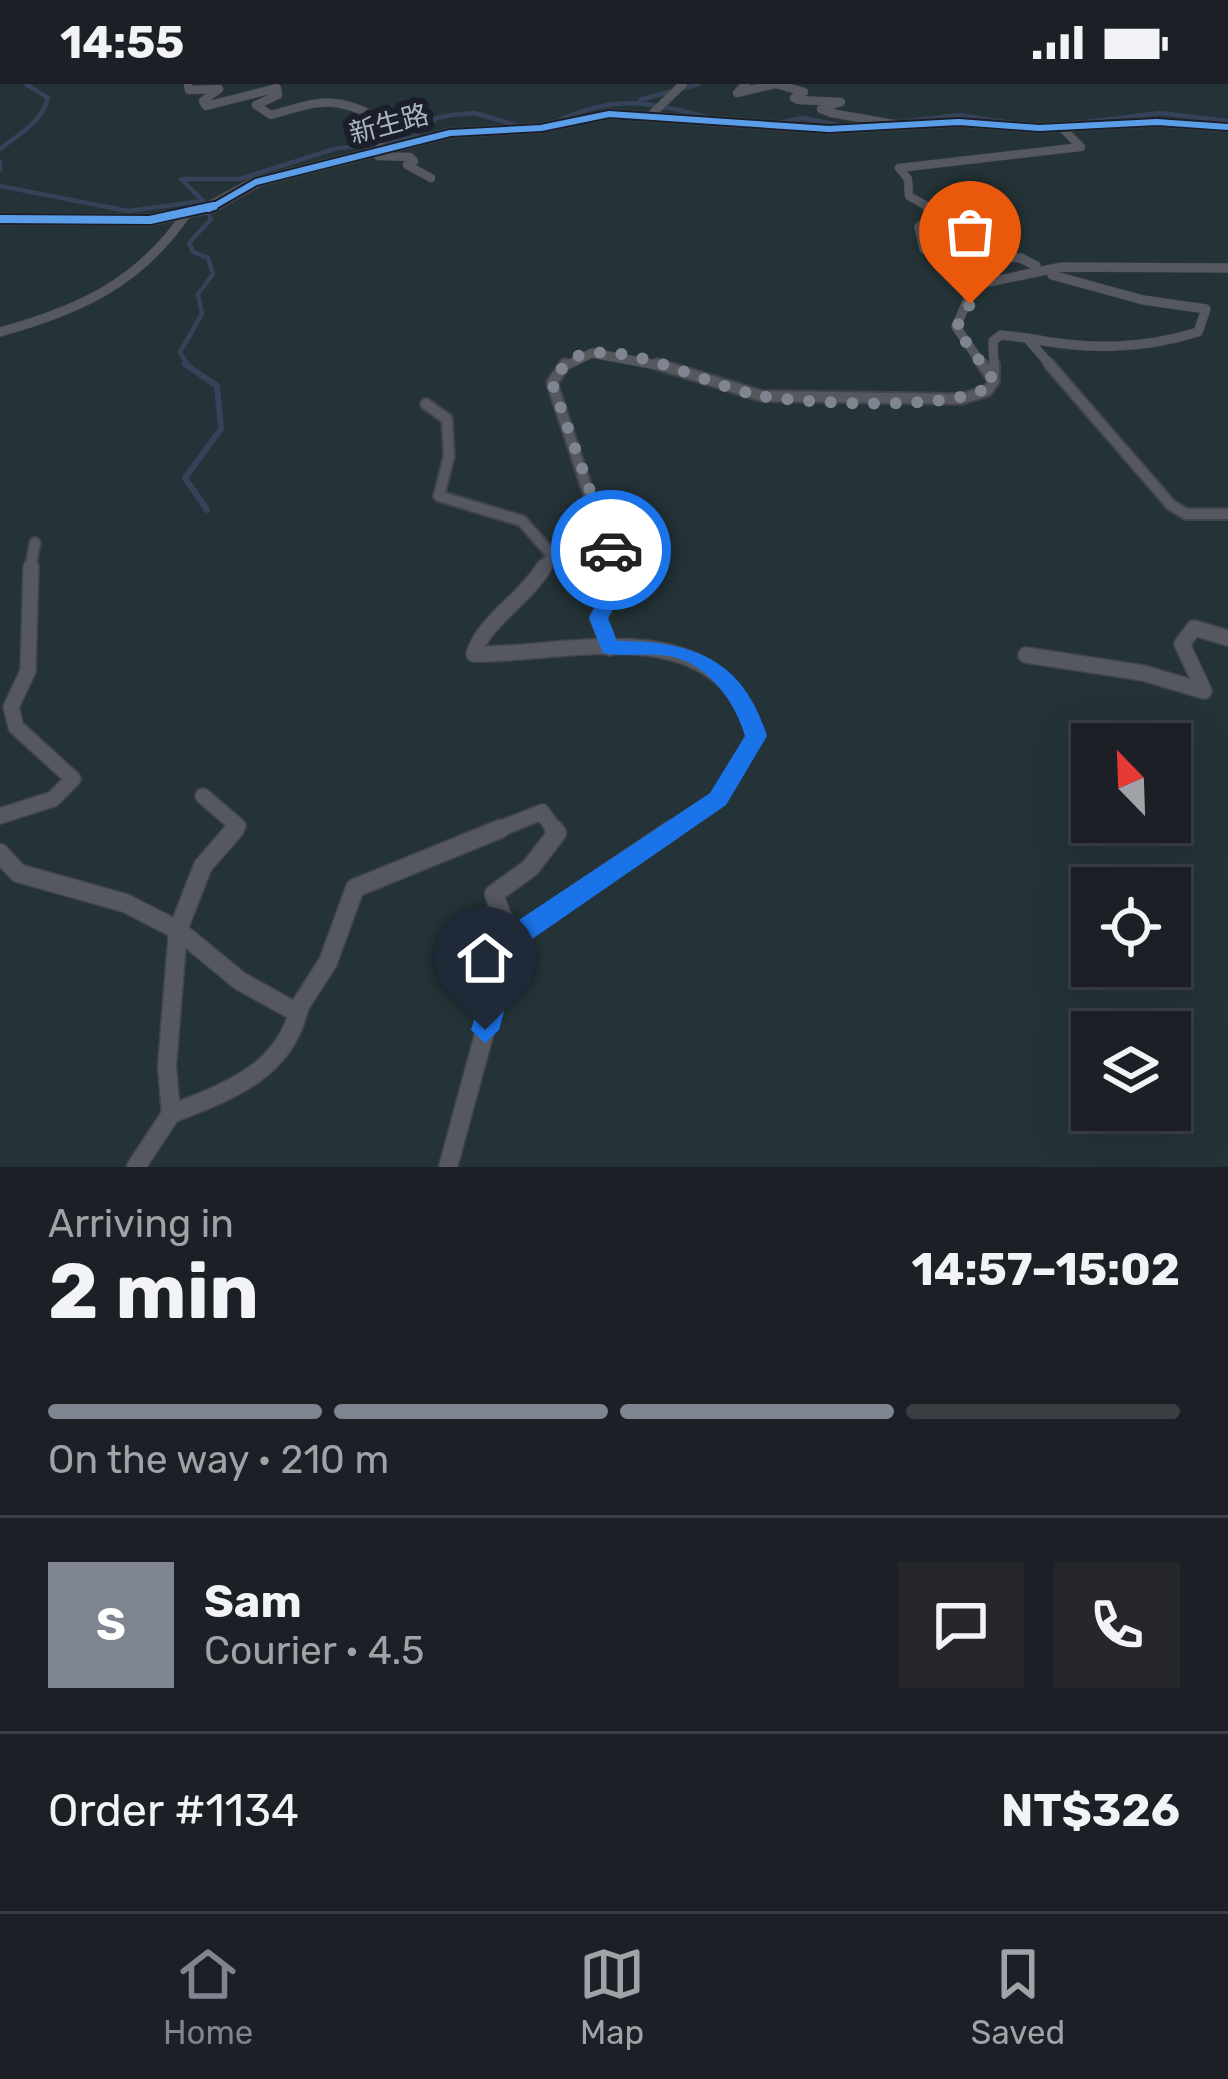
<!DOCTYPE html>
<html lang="en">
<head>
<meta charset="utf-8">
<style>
  body { margin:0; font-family:Rubik,"Noto Sans TC",sans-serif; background:#25272d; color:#f1f3f6; height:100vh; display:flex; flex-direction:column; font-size:45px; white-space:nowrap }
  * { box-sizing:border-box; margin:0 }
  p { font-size:39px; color:#a0a2a7 }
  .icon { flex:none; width:66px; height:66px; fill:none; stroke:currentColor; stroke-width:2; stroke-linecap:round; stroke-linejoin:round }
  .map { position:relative; height:1083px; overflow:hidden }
  .side { display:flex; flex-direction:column; background:#1c1f25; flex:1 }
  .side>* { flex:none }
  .needle { width:78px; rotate:337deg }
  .controls { position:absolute; left:1071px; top:639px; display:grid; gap:24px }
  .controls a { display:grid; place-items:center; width:120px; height:120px; border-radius:0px; background:#1c1f25; box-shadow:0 12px 48px #0002,0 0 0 3px #3a3d42; font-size:60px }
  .pin { position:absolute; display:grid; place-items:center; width:102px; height:102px; color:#fff; margin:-123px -51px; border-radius:50% 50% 50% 0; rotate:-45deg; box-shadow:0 0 12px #0007 }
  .pin .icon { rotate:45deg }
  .courier { position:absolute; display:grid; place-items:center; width:120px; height:120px; margin:-60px; border:9px solid #1a73e8; border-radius:50%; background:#fff; color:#222; box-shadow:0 3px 15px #0007 }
  .overview em { font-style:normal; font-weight:700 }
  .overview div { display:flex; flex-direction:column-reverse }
  .overview { display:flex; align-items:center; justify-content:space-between; height:204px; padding:0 48px }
  h1 { font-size:78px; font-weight:700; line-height:90px }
  .bar { display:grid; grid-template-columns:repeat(4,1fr); gap:18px 12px; align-content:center; height:144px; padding:0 48px }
  .bar i { height:15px; border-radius:9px; background:#3a3d42 }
  .bar .selected { background:#7e8490 }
  .bar p { grid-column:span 4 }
  .line { display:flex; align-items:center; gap:30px; padding:0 48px; border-top:3px solid #3a3d42 }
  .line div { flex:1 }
  .round { display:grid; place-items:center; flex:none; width:126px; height:126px; border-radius:0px; background:#25272d }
  .status { display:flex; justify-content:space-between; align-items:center; height:84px; padding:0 60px; background:#1c1f25; direction:ltr }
  .status svg { height:33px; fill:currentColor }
  .tab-bar { display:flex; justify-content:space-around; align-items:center; height:168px; border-top:3px solid #3a3d42; background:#1c1f25; font-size:33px; color:#a0a2a7 }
  .tab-bar a { display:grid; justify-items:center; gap:6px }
  .tab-bar .selected { color:#7e8490 }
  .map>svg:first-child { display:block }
  .green { fill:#243337; fill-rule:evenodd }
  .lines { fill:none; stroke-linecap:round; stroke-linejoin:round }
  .stream-far1 { stroke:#35425a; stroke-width:4.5 }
  .stream { stroke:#35425a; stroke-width:6 }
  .lane-far4-casing { stroke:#42444a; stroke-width:9 }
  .lane-far3-casing { stroke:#42444a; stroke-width:10 }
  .lane-far2-casing { stroke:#42444a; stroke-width:14 }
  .lane-far1-casing { stroke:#42444a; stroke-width:18 }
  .lane-casing { stroke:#42444a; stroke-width:21 }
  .street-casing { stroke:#42444a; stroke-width:3 }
  .lane-far4 { stroke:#55585f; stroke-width:8 }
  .lane-far3 { stroke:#55585f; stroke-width:9 }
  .lane-far2 { stroke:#55585f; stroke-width:10 }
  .lane-far1 { stroke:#55585f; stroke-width:15 }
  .lane { stroke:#55585f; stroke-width:18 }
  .street { fill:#55585f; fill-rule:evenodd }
  .cycleway-far1-casing { stroke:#1a1f2b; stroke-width:10 }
  .cycleway-casing { stroke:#1a1f2b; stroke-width:12 }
  .cycleway-far1 { stroke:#5a9eea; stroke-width:6 }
  .cycleway { stroke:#5a9eea; stroke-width:8 }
  .route { fill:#1a73e8 }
  .done { stroke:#7e8490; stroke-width:12; stroke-dasharray:0 21.6 }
  .labels { text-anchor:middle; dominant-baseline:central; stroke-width:12; stroke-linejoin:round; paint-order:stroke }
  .far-street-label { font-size:27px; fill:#aeb5c3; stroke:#1a1f2b }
</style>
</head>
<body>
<div class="status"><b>14:55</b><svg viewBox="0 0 49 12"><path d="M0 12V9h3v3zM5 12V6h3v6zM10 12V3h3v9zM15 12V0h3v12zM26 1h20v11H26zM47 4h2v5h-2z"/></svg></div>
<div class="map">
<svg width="1228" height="1083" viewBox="0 0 1228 1083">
  <rect width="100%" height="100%" fill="#262931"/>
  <path class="green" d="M0,0H1228V1083H0ZM1092,660H1170V738H1092ZM1092,804H1170V882H1092ZM1092,948H1170V1026H1092Z"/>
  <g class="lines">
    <path class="stream-far1" d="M640,16L699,0
      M557,37C618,10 648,18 710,34
      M908,37L959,31L1012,39
      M1087,38L1160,29L1228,37
      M778,39L802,34L839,41
      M0,65C20,49 40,40 48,14L26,0
      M0,78V86
      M0,102L128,127L203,117L181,95H240L334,65L412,54L437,34L451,31L475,29L519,42
      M189,283L180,268L202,230L198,210L213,190L208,174L193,168L189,159L211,135L204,120"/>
    <path class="stream" d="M185,280L217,302L221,345L185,394L207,426"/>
    <defs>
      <path id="lane-far4" d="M188,0L189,6L219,5L203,17L206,22L277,4L278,11L256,21L271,31C322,16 336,11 384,37L378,55L382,68
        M746,0L737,9L775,0
        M776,0L804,8L794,14L798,16L841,18L821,25L831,29L905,42
        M653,29L683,0
        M378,72L410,73L414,77L407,81L431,94
        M932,125L909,112L908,95L899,84L1081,63L1062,44"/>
      <path id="lane-far3" d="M926,122L938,128L919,143L924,165L1021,174L1036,182
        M0,248C80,226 139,199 187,129
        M563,283L592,269L667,283
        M984,283L956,243L974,201L1062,183L1228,184
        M994,283L993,257L1001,251L1027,254
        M1052,283L1027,254C1086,266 1140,266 1198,248L1206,225L1143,216L1052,191"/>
      <path id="lane-far2" d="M565,280L552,299L614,486
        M657,280L762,312L961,315L987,307L994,297L982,280
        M994,280V292
        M1049,280L1171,421L1186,430H1228
        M426,320L447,335L449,372L439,412L522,437L552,471L542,486
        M30,486L35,459"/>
      <path id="lane-far1" d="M544,483C525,515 483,538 474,570C553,572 679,534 735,609C744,621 750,638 756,652L718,715L669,748
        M610,564L598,534L613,509L615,483
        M1026,571L1143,589L1204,607L1182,560L1194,544L1228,554
        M203,712L238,742L233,748
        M0,732L53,715L73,695L16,643L11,623L28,587L31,483
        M492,748L542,728L556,748"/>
      <path id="lane" d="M0,769L18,789L125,819L178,846L240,897L296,928L328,878L355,804L500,745
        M510,855L494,810L530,784L557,749L554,745
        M171,1030C227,1008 285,988 299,924
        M136,1083L171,1030L167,982L178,846L203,782L235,745
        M448,1083L510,855L673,745"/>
      <path id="street" d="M609,26L829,41L959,34L1039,40L1157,34L1228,39V47L1157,42L1039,48L959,42L829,49L609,34L541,48L450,53L261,101L213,128L150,141L0,140V130L150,131L203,121L251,95L450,45L541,40Z"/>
    </defs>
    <use href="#lane-far4" class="lane-far4-casing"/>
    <use href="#lane-far3" class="lane-far3-casing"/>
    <use href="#lane-far2" class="lane-far2-casing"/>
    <use href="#lane-far1" class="lane-far1-casing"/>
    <use href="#lane" class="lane-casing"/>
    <use href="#street" class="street-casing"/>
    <use href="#lane-far4" class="lane-far4"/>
    <use href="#lane-far3" class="lane-far3"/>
    <use href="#lane-far2" class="lane-far2"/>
    <use href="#lane-far1" class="lane-far1"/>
    <use href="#lane" class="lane"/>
    <use href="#street" class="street"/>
    <defs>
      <path id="cycleway-far1" d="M209,125L256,98L450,49L541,44L609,30L829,45L959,38L1039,44L1157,38L1228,43"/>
      <path id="cycleway" d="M0,135L150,136L214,122"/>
    </defs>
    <use href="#cycleway-far1" class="cycleway-far1-casing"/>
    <use href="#cycleway" class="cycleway-casing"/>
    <use href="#cycleway-far1" class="cycleway-far1"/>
    <use href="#cycleway" class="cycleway"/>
  </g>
  <path class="route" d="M611,461L620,466L622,508L608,534L617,557C693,557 743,575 767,652L726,721L522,862L499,946L485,959L471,946L501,848L710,709L745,652C734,614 704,574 661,571C642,569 622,573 603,569L589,534L603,508L602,466Z"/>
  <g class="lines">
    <path class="done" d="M611,466L552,299C561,286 567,273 585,270C638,260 709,303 762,312C803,319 971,330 994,297L956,244L970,220"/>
  </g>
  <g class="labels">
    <g class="far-street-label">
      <text transform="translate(389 40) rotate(-15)">新生路</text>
    </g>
  </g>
</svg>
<div class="controls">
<a><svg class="needle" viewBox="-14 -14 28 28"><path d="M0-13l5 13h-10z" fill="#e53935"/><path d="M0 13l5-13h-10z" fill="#a0a2a7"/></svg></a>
<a><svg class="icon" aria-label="locate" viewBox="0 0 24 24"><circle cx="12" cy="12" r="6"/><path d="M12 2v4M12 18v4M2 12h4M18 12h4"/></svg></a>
<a><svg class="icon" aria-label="layers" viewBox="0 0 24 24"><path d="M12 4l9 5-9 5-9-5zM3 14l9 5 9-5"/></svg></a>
</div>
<div class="pin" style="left:970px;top:220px;background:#ea580c"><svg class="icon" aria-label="bag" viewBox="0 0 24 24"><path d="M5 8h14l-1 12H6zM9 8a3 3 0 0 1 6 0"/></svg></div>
<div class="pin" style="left:485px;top:946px;background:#1f2937"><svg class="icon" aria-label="home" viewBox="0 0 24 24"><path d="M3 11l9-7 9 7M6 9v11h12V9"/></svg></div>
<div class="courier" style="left:611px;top:466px"><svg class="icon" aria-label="car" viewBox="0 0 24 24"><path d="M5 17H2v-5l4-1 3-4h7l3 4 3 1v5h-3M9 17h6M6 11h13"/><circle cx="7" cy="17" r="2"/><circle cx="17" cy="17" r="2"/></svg></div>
</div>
<section class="side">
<div class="overview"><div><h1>2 min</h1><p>Arriving in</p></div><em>14:57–15:02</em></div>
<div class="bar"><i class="selected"></i><i class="selected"></i><i class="selected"></i><i></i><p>On the way · 210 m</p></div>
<div class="line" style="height:216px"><b class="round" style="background:#7e8490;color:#fff">S</b><div><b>Sam</b><p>Courier · 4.5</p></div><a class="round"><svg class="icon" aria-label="chat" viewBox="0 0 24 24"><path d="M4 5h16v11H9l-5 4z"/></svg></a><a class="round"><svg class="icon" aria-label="phone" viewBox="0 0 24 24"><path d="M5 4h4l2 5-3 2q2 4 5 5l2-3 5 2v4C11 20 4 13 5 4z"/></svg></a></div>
<div class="line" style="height:156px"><div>Order #1134</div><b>NT$326</b></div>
</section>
<nav class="tab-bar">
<a class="selected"><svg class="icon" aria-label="home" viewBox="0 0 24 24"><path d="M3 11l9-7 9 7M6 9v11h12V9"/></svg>Home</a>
<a><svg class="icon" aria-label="map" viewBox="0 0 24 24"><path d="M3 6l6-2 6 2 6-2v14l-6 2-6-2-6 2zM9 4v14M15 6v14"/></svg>Map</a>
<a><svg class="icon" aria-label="saved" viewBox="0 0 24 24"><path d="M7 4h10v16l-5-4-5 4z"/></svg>Saved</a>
</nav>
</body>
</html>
